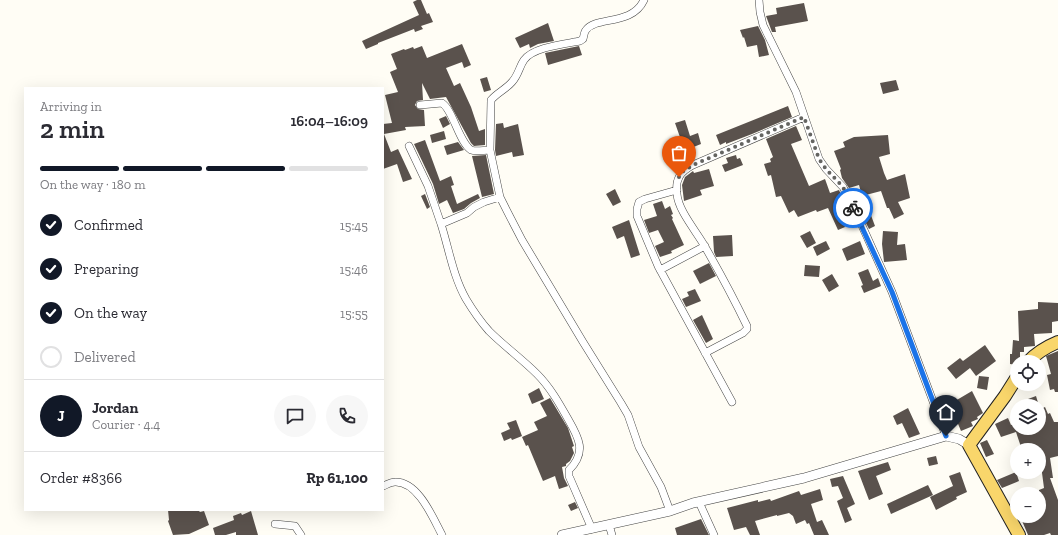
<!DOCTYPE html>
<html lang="en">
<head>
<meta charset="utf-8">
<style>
  body { margin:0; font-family:"Zilla Slab",serif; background:#f7f7f7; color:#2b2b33; height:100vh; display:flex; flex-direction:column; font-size:15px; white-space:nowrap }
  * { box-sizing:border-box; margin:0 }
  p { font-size:13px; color:#7c7c81 }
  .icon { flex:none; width:22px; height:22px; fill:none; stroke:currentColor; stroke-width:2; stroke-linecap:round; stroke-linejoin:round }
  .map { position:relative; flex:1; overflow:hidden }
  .details { position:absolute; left:24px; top:87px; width:360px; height:424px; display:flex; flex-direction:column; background:#fff; border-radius:0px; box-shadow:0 4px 16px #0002 }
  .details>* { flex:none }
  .buttons { position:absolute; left:1010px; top:355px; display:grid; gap:8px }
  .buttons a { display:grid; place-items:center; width:36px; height:36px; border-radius:50%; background:#fff; box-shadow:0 4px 16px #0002; font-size:20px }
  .pin { position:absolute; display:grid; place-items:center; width:34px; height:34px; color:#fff; margin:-41px -17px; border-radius:50% 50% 50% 0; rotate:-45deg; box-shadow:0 0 4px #0007 }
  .pin .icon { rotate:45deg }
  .courier { position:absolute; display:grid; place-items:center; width:40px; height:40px; margin:-20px; border:3px solid #1a73e8; border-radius:50%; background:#fff; color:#222; box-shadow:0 1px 5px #0007 }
  .summary em { font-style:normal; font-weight:600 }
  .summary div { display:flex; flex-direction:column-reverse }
  .summary { display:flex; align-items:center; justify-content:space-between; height:68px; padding:0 16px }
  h1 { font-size:26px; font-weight:600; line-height:30px }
  .bar { display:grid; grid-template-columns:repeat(4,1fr); gap:6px 4px; align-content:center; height:48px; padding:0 16px }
  .bar i { height:5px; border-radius:3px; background:#e1e1e2 }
  .bar .selected { background:#111827 }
  .bar p { grid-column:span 4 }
  .line { display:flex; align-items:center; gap:10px; padding:0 16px; border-top:1px solid #e1e1e2 }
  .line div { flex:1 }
  .round { display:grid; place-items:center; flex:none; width:42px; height:42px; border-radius:21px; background:#f7f7f7 }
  ol { padding:0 16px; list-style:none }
  li { display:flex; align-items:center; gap:12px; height:44px }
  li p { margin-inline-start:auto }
  li .icon { padding:4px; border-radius:50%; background:#111827; color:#fff; stroke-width:4 }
  li:last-child { color:#7c7c81 }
  li i { width:22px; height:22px; border:2px solid #e1e1e2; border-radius:50% }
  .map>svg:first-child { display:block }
  .building { fill:#5a524d }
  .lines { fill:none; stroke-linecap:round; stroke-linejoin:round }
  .minor-casing { stroke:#444; stroke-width:8 }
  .tertiary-casing { stroke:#444; stroke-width:10 }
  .primary-casing { stroke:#222; stroke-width:14 }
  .minor { stroke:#fff; stroke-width:7 }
  .tertiary { stroke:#fff; stroke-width:9 }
  .primary { stroke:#f9d66b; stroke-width:12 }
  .done { stroke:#646461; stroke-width:4; stroke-dasharray:0 7.2 }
  .route { stroke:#1a73e8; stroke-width:5 }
</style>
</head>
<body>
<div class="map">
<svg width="1058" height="535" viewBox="0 0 1058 535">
  <rect width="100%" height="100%" fill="#fffdf5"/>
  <path class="building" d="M417,0H421L427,14L429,13L433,22L421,26L423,29L415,32L414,29L378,43V44L366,49L362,41L419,15L413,2Z
    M804,3L808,21L775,27L776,32H772L766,16L777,14L776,8Z
    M548,23L554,41L538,44L530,48L529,44L520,48L515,38Z
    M758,26L765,40L769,55L759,57L757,45L747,47L744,37L743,38L740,30Z
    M462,44L471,65L464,68L462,62L446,68L454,86L460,83L471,107L479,131L485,129V145L474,146L471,143L446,97L430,99L422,83L423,100L417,101L415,105L418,109L424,110L425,126L405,127L406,130L384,134L391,152L398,149L412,179L403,182L397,164L383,169V124L392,123L385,95L398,92L390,72L397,69L391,54L404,49L405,50L413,47L414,49L422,46L427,58Z
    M579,46L582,55L548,65L545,53Z
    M487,77L491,90L484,92L480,79Z
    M896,80L899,90L883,94L880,83Z
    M788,106L792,117L752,134L726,144V142L720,145L716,135Z
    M446,116L450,124L443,128L439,119Z
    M685,120L690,136L698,133L701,144L671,156L667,146L681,140L675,123Z
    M503,123L504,128L518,124L524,155L513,157L512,152L496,156L495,150L496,124Z
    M796,126L802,140L791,144L809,186L825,179L830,193L839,190L849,213L841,217L845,227L838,230L828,208L817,212L816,210L798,217L794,210L789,213L781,196L776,197L771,175L768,176L764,164L771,162L770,159L773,157L766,139Z
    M444,131L446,139L432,143L430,135Z
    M888,135L890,154L879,157L884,173L887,180L905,174L910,198L898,202L904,214L894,219L889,208H887L881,191L862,196L859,185L849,188L842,178L840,170L841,169L834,151L845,147L843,142L854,137Z
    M425,140L440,181L451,176L454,185L451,186L457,204L478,194L480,198L471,203L464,209L453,213L447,200L439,204L433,184L414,144Z
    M458,142L464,150L447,155L444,146Z
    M486,155L494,194L482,197L472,156Z
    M736,155L737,159L740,158L743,165L725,172L722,165L728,163L726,158Z
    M709,169L714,186L700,190L702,195L684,201L682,185L685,177L693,171L694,173Z
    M615,189L621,202L613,206L606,194Z
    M425,194L430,207L427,209L421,196Z
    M662,201L665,209L670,206L673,214L671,215L673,218L672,219L684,245L671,251L672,253L660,257L655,246L664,242L658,230L649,233L644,220L657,216L653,204Z
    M869,210L875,226L869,229L861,213Z
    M629,220L640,255L631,258L624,236L617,239L612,227Z
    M810,231L816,243L807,248L800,236Z
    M883,231L898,232L897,245L905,244L907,260L884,262L882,244Z
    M732,235L733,256L716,257L714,252L713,236Z
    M826,241L830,249L817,256L813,247Z
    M860,241L865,254L847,261L842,249Z
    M709,263L716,276L700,284L693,271Z
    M805,265L820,266L819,277L804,276Z
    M868,269L873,281L878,278L881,286L864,293L861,286L863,285L858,273Z
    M832,274L839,286L829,292L822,280Z
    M695,289L701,301L686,307L682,299L689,296L687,292Z
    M1038,302L1058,303V321L1052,322V333L1034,334L1035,346L1024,347V352H1020V362H1017V365L1010,364V354H1012L1013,340L1019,341L1018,311L1038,309Z
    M702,315L713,339L706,343L693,320Z
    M985,345L996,361L976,376L970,368L956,379L947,368L960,358L963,361Z
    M1058,351V392H1055L1054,389L1050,390L1047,375L1051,374L1046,356Z
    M979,376L989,377L987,390L977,388Z
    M539,388L544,399L532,404L528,394Z
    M972,391L983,413L977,417L978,419L971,422L973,426L961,431L956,419L957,418L950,404Z
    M1036,396L1039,406H1030L1028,399Z
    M550,398L568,428L574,446L572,447L574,453L570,461L566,464V466L562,467L564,478L568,486L559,489L555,476L543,481L528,445L526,446L522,437L538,430L534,422L547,416L540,403Z
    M1045,407L1048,414L1050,413L1054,422H1058V456L1050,458L1053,478H1050L1058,500V535H1051L1050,533L1044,535H1028L1020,516H1039V490L1044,488L1039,450H1022L1016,432L1001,437L995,424L1008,418L1011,425L1017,423V428H1039V410Z
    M908,408L920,434L909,438L902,423L897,425L893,416Z
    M516,420L522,436L512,440L511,438L504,441L501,433L510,429L507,423Z
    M987,440L994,454L986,457L980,443Z
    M936,456L938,464L929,466L927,458Z
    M888,462L891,470L876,476L883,494L869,500L858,471Z
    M960,472L967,492L956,497L957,499L936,510L930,497L953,486L949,476Z
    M1016,472L1019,481L1002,488L997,480Z
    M843,476L855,504L847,508L852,520L845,523L837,501L843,498L838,486L832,487L830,479Z
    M928,485L933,495L891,514L887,504Z
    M820,489L823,500L811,504L817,522L822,520L829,535H814L809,523L807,524L805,520L796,524L793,516L789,513L777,516V515L755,521L760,535H750L746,527L734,530L727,508L758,500V502L770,499L771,501L799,491L801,495Z
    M575,502L578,508L571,511L568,505Z
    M168,510H198L200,512L204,511L209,525L189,534L173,535L168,521L169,520Z
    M251,511L258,535H236V532L226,535H215L213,528L234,520L233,516L241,513L242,515Z
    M701,519L709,535H677L675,528Z"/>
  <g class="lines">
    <defs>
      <path id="minor" d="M644,0C632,26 596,16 586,30C584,32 584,36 583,39L580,41C565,44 533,47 524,60C519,67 519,74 512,82C506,89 497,93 491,100L490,150L500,197L507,211L522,240L583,342L621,403L628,415L639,447L661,487L670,511
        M759,0L760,12L763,25L796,92L819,159L826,169L843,187L859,219L892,292L946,436
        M420,105L442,103C453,110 459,142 471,150C476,152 484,150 490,150
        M409,146L428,186L441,224
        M677,190L645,199L639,202L637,209V216L658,266L732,402
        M500,197L484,202L474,207L467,213L441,224C449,249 453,276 466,299C472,309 481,322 489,331C504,346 522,359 537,374C550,387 559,403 568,419C579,438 587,452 569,470V476L592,529
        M660,270L705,246
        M705,353L743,333L747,329V326C734,299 719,271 704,245C696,231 678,210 677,194C675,179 680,172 693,165L804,117
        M383,486C386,485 391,482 395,482C418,481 433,518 442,535
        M699,502L714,535
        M275,524L295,526L301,535
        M609,525L612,535"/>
      <path id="tertiary" d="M562,535L670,511L693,503L804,478L946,436L959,439L969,445"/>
      <path id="primary" d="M1028,362C1037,352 1046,347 1058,342
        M1017,377L1005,396L969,445L1019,535"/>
    </defs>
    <use href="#minor" class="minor-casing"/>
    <use href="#tertiary" class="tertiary-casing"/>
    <use href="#primary" class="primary-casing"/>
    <use href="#minor" class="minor"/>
    <use href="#tertiary" class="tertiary"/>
    <use href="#primary" class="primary"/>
  </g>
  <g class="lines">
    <path class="done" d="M679,177L682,172L693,165L804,117L819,159L826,169L843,187L853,208"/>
    <path class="route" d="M853,208L892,292L946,436"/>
  </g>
</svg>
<div class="buttons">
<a><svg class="icon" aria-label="locate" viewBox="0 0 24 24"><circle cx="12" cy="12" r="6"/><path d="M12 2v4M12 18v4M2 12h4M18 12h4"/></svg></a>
<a><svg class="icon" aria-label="layers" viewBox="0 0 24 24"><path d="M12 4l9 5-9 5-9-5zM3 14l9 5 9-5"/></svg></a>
<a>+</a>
<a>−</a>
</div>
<div class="pin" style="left:679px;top:177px;background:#ea580c"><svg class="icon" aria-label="bag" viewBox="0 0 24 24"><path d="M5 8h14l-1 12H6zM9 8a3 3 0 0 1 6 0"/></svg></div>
<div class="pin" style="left:946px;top:436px;background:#1f2937"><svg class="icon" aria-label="home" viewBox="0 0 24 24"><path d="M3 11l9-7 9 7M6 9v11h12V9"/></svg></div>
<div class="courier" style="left:853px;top:208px"><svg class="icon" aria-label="bike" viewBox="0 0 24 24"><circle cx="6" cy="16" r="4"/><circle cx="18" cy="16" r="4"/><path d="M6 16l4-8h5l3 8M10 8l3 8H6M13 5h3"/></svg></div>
<section class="details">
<div class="summary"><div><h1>2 min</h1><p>Arriving in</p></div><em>16:04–16:09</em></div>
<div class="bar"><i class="selected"></i><i class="selected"></i><i class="selected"></i><i></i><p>On the way · 180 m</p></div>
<ol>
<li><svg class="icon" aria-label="check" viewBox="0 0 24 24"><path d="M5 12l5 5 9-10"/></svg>Confirmed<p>15:45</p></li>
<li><svg class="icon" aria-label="check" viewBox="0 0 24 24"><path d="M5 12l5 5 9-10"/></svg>Preparing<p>15:46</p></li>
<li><svg class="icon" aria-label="check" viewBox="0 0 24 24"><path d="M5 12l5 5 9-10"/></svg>On the way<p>15:55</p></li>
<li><i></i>Delivered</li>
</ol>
<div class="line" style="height:72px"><b class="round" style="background:#111827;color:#fff">J</b><div><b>Jordan</b><p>Courier · 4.4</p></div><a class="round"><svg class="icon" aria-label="chat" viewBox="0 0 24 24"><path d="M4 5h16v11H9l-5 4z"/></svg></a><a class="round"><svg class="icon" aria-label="phone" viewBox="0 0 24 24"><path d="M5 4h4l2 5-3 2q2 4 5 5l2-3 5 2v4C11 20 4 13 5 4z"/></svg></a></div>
<div class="line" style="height:52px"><div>Order #8366</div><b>Rp 61,100</b></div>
</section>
</div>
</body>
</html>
